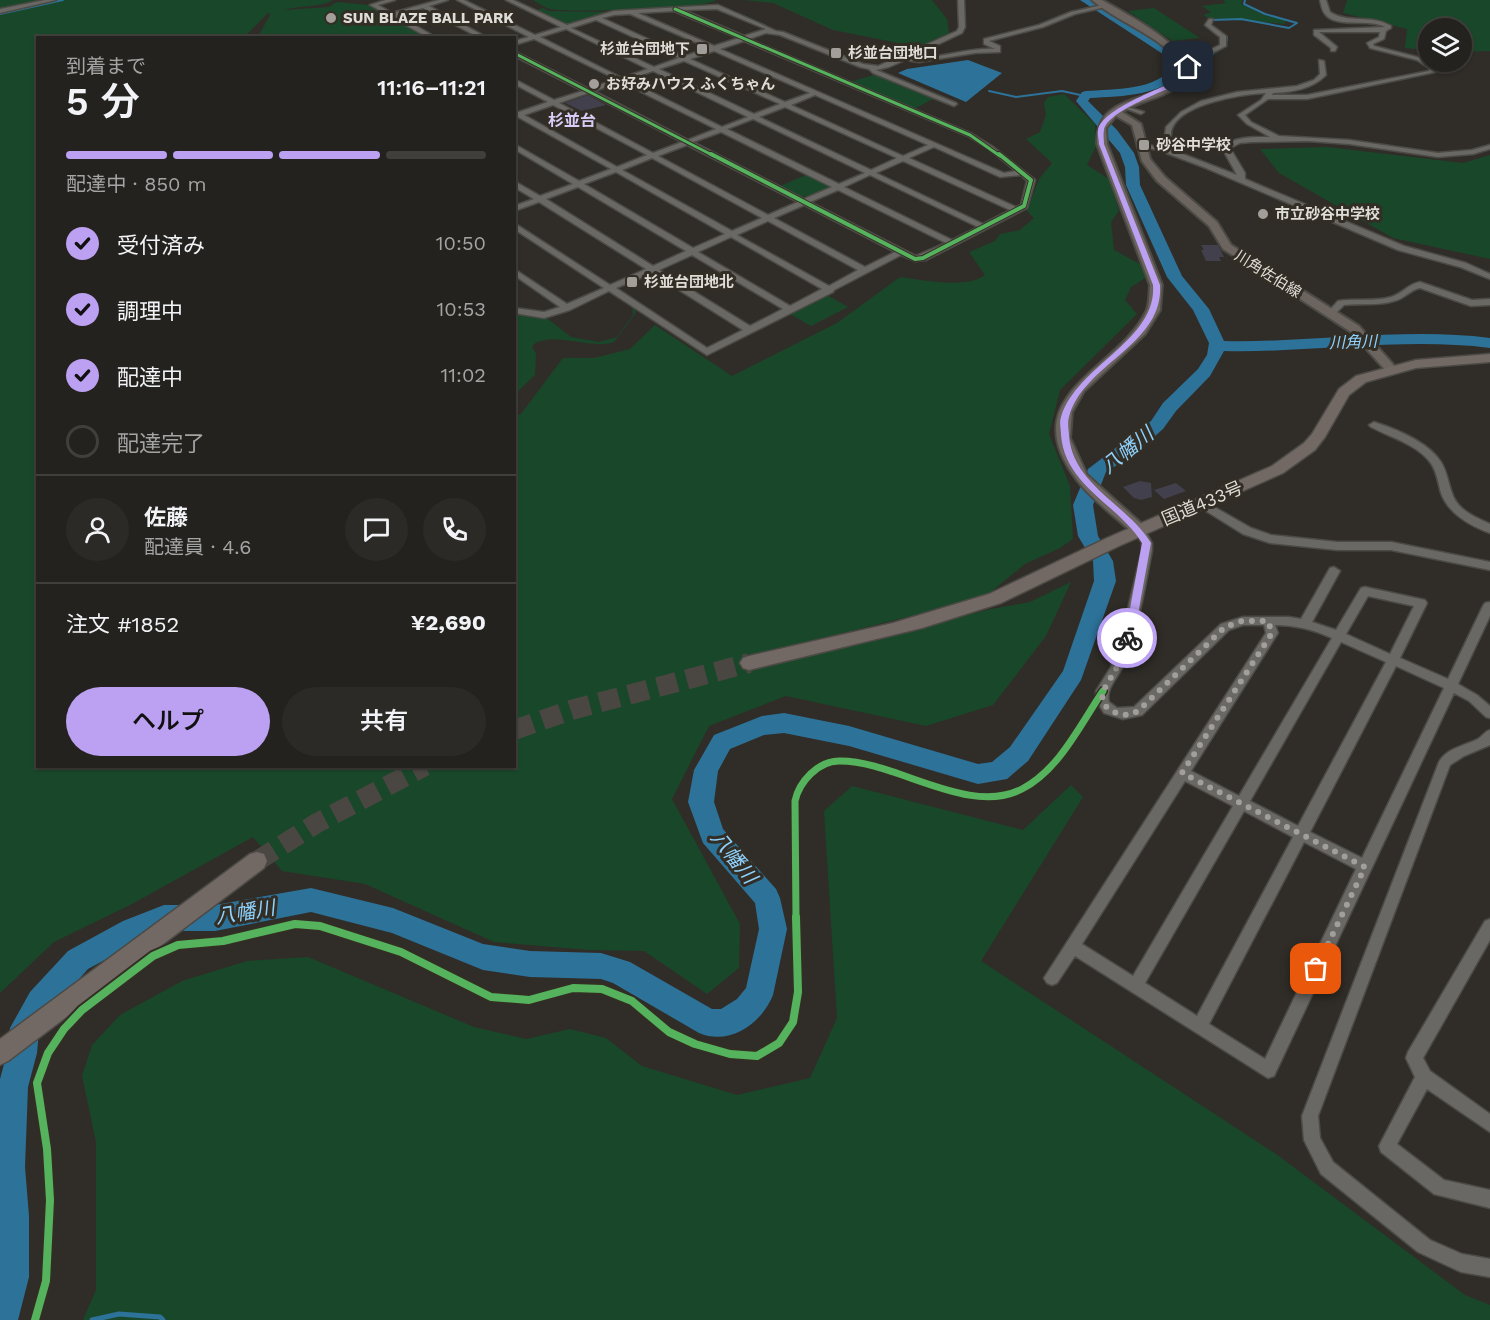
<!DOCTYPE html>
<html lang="ja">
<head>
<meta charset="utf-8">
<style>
  body { margin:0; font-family:"Work Sans","Noto Sans JP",sans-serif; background:#2c2a27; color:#f1f3f6; height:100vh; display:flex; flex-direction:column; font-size:22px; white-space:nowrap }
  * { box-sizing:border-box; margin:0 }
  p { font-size:20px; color:#a3a4a4 }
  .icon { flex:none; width:33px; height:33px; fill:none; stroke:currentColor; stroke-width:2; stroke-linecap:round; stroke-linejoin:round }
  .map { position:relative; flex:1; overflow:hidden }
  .panel { position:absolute; left:36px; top:36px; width:480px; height:732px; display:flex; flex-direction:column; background:#24221e; border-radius:0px; box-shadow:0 2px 4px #0004,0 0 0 2px #413f3c }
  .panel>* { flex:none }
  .fabs { position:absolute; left:1418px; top:18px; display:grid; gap:12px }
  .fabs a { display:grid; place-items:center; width:54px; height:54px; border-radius:50%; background:#24221e; box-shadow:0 2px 4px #0004,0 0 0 2px #413f3c; font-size:30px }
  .pin { position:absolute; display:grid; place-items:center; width:51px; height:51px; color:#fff; margin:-26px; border-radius:12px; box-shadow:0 3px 9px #0006 }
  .courier { position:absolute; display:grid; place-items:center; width:60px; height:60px; margin:-30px; border:4px solid #bca0f2; border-radius:50%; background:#fff; color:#222; box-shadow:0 2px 8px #0007 }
  .overview em { font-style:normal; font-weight:600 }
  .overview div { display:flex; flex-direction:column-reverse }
  .overview { display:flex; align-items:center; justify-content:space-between; height:102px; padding:0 30px }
  h1 { font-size:39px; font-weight:600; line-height:45px }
  .bar { display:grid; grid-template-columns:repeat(4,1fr); gap:9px 6px; align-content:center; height:72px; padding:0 30px }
  .bar i { height:8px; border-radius:4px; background:#413f3c }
  .bar .selected { background:#bca0f2 }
  .bar p { grid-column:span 4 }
  .line { display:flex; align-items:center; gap:15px; padding:0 30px; border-top:2px solid #413f3c }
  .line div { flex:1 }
  .round { display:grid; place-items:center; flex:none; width:63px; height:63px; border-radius:32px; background:#2c2a27 }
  ol { padding:0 30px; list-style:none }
  li { display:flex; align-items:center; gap:18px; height:66px }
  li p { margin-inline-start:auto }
  li .icon { padding:6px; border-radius:50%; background:#bca0f2; color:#111; stroke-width:4 }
  li:last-child { color:#a3a4a4 }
  li i { width:33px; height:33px; border:3px solid #413f3c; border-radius:50% }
  .button { display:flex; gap:12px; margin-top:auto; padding:12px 30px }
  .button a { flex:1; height:69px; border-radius:36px; background:#bca0f2; color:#111; font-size:24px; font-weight:600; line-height:69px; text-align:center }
  .button a+a { background:#2c2a27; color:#f1f3f6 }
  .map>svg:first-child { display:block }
  .green { fill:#19472a }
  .water { fill:#2d7299 }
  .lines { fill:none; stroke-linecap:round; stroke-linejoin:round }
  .stream-far1 { stroke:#2d7299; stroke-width:2 }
  .stream { stroke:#2d7299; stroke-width:5 }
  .river { fill:#2d7299; fill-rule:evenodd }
  .building { fill:#42404c }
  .highway-tunnel { stroke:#4a4742; stroke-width:20; stroke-dasharray:20 10; stroke-linecap:butt }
  .minor-casing { stroke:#4c4a45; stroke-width:3 }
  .major-casing { stroke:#4c4a45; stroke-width:4 }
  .highway-casing { stroke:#4c4a45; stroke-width:3 }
  .minor { fill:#6a6864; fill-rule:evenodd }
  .major { fill:#6c645f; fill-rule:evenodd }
  .highway { fill:#726864; fill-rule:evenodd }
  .cycleway-far3-casing { stroke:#332e25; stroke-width:5 }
  .cycleway-far2-casing { stroke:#332e25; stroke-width:6 }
  .cycleway-far1-casing { stroke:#332e25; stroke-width:10 }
  .cycleway-casing { stroke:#332e25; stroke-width:12 }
  .cycleway-far3 { stroke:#56b35d; stroke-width:3 }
  .cycleway-far2 { stroke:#56b35d; stroke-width:4 }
  .cycleway-far1 { stroke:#56b35d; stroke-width:7 }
  .cycleway { stroke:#56b35d; stroke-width:8 }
  .route { fill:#bca0f2 }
  .done { stroke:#a29f9a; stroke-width:6; stroke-dasharray:0 10.8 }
  .poi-dot { fill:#a29f9a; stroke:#332e25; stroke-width:2 }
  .labels { text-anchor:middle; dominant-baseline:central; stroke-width:6; stroke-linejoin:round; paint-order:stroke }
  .far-poi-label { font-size:15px; font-weight:bold; fill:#dfddd7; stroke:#332e25; text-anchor:start }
  .far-street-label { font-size:15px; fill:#dfddd7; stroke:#332e25 }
  .far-neighbourhood-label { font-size:16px; font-weight:bold; fill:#d7cdf8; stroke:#332e25 }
  .far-water-label { font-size:16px; font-style:italic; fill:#8ed2fe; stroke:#332e25 }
  .street-label { font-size:18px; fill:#dfddd7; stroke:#332e25 }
  .water-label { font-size:20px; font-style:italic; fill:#8ed2fe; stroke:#332e25 }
</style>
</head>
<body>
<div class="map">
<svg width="1490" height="1320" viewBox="0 0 1490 1320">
  <rect width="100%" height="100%" fill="#302d28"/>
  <path class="green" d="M0,0H333C321,8 299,5 284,10L329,7L337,2L369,5L430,37H258L271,13L267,14L244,37L38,38V766H514L515,417L521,414L563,358H594L630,349L655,325L732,376L837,323L900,277C921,280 968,289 985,275L969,252L995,241L1000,234L1020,230L1034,218L1027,211L1039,179L1052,163L1026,139L1040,132L1046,115L1044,103L1048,97L1064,94L1095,124L1096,146L1087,165L1109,179L1119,211L1111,222L1114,250L1140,264L1145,278L1131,287L1125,300L1137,314L1060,390L1049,434L1070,486L1073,539L1060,548L1025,564L987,595L943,608L747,657L752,670L991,609L1030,602L1071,582L1046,636L993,705L926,726L786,696L709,726L672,799L740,924L739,968L707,994L644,951L589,950L494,942L365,884L282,871L253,837L132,904L54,942L0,993Z
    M533,0H716C708,9 566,13 550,9C544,7 538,3 533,0Z
    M743,0H932L947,19L949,33L918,47L833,30L773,3Z
    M1223,0H1243L1241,4L1264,15L1285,20V24L1208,18L1203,15L1211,12L1202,6L1226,3Z
    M1347,0H1490V51L1461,52V28H1428V50L1405,48L1407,29L1343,13Z
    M543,8L549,11L613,12L569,25L563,24L534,11Z
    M1154,8L1200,38L1172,41L1128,11Z
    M874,75L933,99L914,109L850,82Z
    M1327,147L1463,163L1490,155V259L1393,238L1279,173L1260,149Z
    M808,174L829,185V188C804,199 803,199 778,187Z
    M827,295L848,307L811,326L790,314Z
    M632,306L636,309L635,314L614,342C591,350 554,331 534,344L532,347L536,353L535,375L515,394V312L548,319L571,337L599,342L617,337L633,315Z
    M1071,785L1083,797L981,961L1276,1154L1465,1295L1490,1305V1320H83L96,1290V1142L82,1076L92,1045L120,1015L182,981L247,961L308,957L474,1027L526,1039L570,1029L606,1038L642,1066L737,1095L810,1078L837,1018L824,811L852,786L1023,830Z"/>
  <path class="water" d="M968,60L1002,73L966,102L898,73L907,69Z"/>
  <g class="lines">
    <path class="stream-far1" d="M736,13L766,26
      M0,14L63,0
      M1203,70C1205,66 1208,58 1211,55C1219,48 1226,51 1227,37L1210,25L1212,20L1241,19L1289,28L1297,23L1265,14L1244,4L1245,0
      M989,91L1016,97L1062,91L1085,96"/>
    <path class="stream" d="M92,1320L119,1314L160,1317L163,1320"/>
    <path class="river" d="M1080,0H1092L1174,52L1185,65C1169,97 1121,96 1090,98L1088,101L1117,130L1134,153L1139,167L1140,185L1182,276L1209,309L1224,341C1312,343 1404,327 1490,338V348C1404,337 1312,353 1224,351L1210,376L1176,411L1163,429L1136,453L1106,472L1093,505L1098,536L1113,561L1116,581L1081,680L1028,761L1007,779L978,784L849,746L784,733L764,735L730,749L718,771L714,802L723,829L776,889L780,898L787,929L773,995C761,1024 730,1046 699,1033L613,983L601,979L530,977L483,970L392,933L311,912L215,931H164L143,939L88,969L50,1012L39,1031L37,1053L28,1087L25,1167L29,1216V1277L18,1320H0V1079L7,1053L10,1028L30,992L68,951L123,921L164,905H215L311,888L393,908L483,944L530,951L601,953L630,962L712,1009H721L737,999L746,988L759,929L755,903L703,843L688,802L694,770L714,735L762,716L784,713L849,726L978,764L992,762L1010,747L1063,671L1094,581L1093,561L1078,536L1073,505L1088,469L1151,421L1163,403L1198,369L1207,355L1209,343L1193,310L1167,277L1126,185L1125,167L1120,153L1076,101L1082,92L1086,91C1112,89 1159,91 1173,65L1166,56Z"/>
  </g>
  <path class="building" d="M588,95L606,105L582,111L565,103Z
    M1201,245H1218L1224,257H1219L1221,261H1206L1201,250H1204Z
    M1140,481L1151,483L1152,497L1141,500L1134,498L1123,487Z
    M1176,483L1186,491L1164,499L1154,490Z"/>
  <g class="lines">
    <path class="highway-tunnel" d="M514,730L571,710L749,663
      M257,861L317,823L425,766"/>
    <defs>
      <path id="minor" d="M45,0H56L0,13V9Z
        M386,0H395L378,5L392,13L439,0H448L429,6L488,38H480L423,8L397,15L437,38H429L370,5Z
        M457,0H464L535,35L561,27L506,0H513L567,25L614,11L718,5L776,31L783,32L863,64L878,66L957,31L959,27L958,0H964L965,27L962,33L909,58C938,60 966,47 995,49L984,44V39L1039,25L1071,12L1107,4L1110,6L1075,14L1043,27L989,41L1000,46V52L975,53L919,62L905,60L889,67L876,70L956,103L957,104L954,106L873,73L869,69L860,67L780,35L766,33L749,39L972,134L993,147L1035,180L1027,208L926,260L915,261L901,255L834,290L833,292L707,355L609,291L570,310L544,318L514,313V308L544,312L560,307L514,275V269L567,304L604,288L514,229V223L610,285L646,269L539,202L514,211V206L534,199L514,187V181L540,196L573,184L514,149V144L579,181L611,169L518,117L514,118V111L519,112L548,102L514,84V79L554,100L583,91L514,56V51L589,89L616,79L534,39L514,45V41L529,37ZM717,9L766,29L744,36L683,10ZM674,11L739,38L714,46L638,13ZM630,14L709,48L685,56L602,18L614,15ZM596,20L679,58L654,67L571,28ZM566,29L648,69L622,78L540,37ZM744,41L968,136L989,149L1016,171L1004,173L720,49ZM714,51L810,93L785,102L690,59ZM684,61L780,104L754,114L659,69ZM653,71L748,117L722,127L627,80ZM621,82L716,129L688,140L594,91ZM588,93L682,142L653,153L559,103ZM815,95L928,145L903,156L791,105ZM553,105L647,155L617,167L524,115ZM785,107L897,158L871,170L759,117ZM753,119L865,173L839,184L727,129ZM721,132L832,187L804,199L693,142ZM687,145L798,202L768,215L658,156ZM934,147L1000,177L1021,175L1027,181L1021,205L1016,207L909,158ZM652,158L762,218L732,231L622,170ZM903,161L1010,210L983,224L876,173ZM616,172L725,234L693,248L584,184ZM870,175L978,227L952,240L844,187ZM578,187L686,251L653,266L546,199ZM838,190L946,243L916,256L810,202ZM804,205L895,252L865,267L774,218ZM768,221L858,270L829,286L737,235ZM731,237L822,289L790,306L698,252ZM692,255L783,309L750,326L659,270ZM652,273L743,330L707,348L616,288Z
        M1320,0H1326L1330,12C1348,24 1372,14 1391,26V28L1386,31L1384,39L1373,44L1374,46L1421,58L1434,66L1435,72L1307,99H1268L1245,115L1251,122L1279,136L1349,140L1438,153L1472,150L1490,145V149L1473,154L1438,157L1349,144L1308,141L1252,142L1240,143L1230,148L1245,173V179L1404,246L1466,263L1490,274V279L1460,267L1398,250L1206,168L1158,150L1137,146L1141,144L1166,148L1164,145L1166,127L1181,112L1201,101L1237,92L1297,86L1314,80L1320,74L1319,60L1324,61L1326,75C1312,89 1293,92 1273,93L1272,95H1307L1429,71V68L1417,60L1370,48L1367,43L1379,37L1380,32H1319L1337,47L1335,51H1331V48L1314,35V30L1385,27C1369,18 1336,29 1325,14C1322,11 1321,4 1320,0ZM1266,93L1261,100L1238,115L1247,124L1270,137C1254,137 1233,136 1222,148L1237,175L1175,151C1171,145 1171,142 1171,134C1173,104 1243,94 1266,93Z
        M1209,19H1213L1211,25L1226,36V46L1208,55L1205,67L1186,68V66L1200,64L1203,53L1220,45V37L1205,25Z
        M1124,106L1144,112L1141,114L1124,108Z
        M1420,282L1472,300L1490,299V305L1471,306L1420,288C1410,290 1404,299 1394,301C1378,306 1360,303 1344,305L1334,315L1327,313L1338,301C1355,298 1374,302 1391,297C1402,294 1408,284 1420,282Z
        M1374,422C1396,429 1428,442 1441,462C1447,472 1448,482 1452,493C1457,510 1475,517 1490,524V533C1470,526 1448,513 1441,493C1438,483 1437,471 1430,462C1416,444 1390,437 1371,427L1369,425Z
        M1202,500L1251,528L1271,535L1337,542H1391L1490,562V570L1391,550H1337L1270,543L1243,534L1198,506L1197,504L1198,502Z
        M1139,526L1143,527L1152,543V550C1145,588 1138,628 1124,664C1119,677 1105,688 1109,702L1117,708L1134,707L1221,624L1243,617H1289L1301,619L1330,568L1334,567L1340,571L1312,622L1336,630L1361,588L1365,587L1425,600L1427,603L1400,658L1448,679L1483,606L1485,603L1490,602V616L1458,684L1477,695L1490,706V718L1486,717L1469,701L1454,693L1274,1076L1268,1078L1075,956L1057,983L1052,985L1047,983L1044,978L1266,633L1264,625H1243L1229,630L1142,715L1123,719L1104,713L1096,700V691L1111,667L1121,638L1142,550V543L1134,530ZM1368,596L1414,606L1390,654L1346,634ZM1275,625C1295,625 1314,630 1332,638L1239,796L1191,771L1276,636L1278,633ZM1341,642L1386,662L1298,826L1250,801ZM1396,666L1444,688L1362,858L1310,832ZM1185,781L1233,806L1133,976L1082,944ZM1244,811L1293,837L1197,1016L1145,983ZM1304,842L1356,869L1265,1059L1209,1024Z
        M1490,730V745L1464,756L1450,765L1318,1116L1320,1138L1333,1162L1430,1240L1462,1254L1490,1259V1277L1461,1272L1418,1252L1321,1174L1304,1140L1302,1116L1439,762C1447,748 1464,746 1478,739C1483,736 1484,732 1490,730Z
        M1490,919V940L1423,1058L1430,1071L1490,1114V1132L1427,1089L1397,1144L1444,1180L1490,1190V1208L1434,1194L1381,1152L1379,1146L1415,1077L1406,1058L1408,1052L1485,921Z"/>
      <path id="major" d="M1092,0H1102C1133,18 1172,37 1192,69C1178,98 1147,96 1122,112L1141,124L1150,159L1165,177L1217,222L1231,245L1359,326L1398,370L1396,373H1388L1351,332L1223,249L1209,226L1157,181L1142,161L1132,125L1116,116L1106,128L1107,144L1162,285L1160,310L1145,334L1084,391L1072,412L1070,438L1087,475L1144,526L1146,530L1144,534H1134C1115,516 1093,501 1077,480C1012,395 1117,371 1146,312C1150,305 1149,293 1150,285L1097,144C1096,87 1164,108 1184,69C1163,35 1121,25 1092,0Z"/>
      <path id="highway" d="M1490,354V362L1416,368L1366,382L1349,395L1325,437L1315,450L1283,473L1119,546L1001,603L922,628L749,670L743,668L740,663L743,658L749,656L893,623L989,594L1107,538L1272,466L1304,443L1312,434L1339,389L1356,376L1416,360Z
        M257,852L264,854L267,861L264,868L8,1061L0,1065V1039L250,854Z"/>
    </defs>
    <use href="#minor" class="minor-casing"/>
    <use href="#major" class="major-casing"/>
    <use href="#highway" class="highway-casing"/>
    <use href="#minor" class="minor"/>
    <use href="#major" class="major"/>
    <use href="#highway" class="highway"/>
    <defs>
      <path id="cycleway-far3" d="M675,9L970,135L1000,156
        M514,53L714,156"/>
      <path id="cycleway-far2" d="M711,154L915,259L923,258L1024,206L1031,180L999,154"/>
      <path id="cycleway-far1" d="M796,918L795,801C799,782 818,761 839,761C895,760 968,817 1022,789C1059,770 1080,725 1103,691"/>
      <path id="cycleway" d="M35,1320L46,1281L50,1200L47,1149L37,1083L48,1053L64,1029L82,1010L153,956L178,945L223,941L295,924L320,926L401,952L491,997L529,1000L573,988L602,989L632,1001L669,1032L695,1044L730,1054L757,1056L779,1043L793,1022L798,992L796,917"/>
    </defs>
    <use href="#cycleway-far3" class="cycleway-far3-casing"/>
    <use href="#cycleway-far2" class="cycleway-far2-casing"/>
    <use href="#cycleway-far1" class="cycleway-far1-casing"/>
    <use href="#cycleway" class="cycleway-casing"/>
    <use href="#cycleway-far3" class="cycleway-far3"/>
    <use href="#cycleway-far2" class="cycleway-far2"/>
    <use href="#cycleway-far1" class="cycleway-far1"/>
    <use href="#cycleway" class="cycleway"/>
  </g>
  <path class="route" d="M1186,66L1190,67V75L1184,82C1167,90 1107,111 1104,130C1103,134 1104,140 1104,144L1160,285C1164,345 1083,364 1069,417C1067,423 1069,430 1069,436C1073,485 1128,505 1151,543L1136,625L1131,640L1127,642L1122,638L1127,625L1142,543C1118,504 1065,486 1061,435C1061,429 1059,422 1061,417C1077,365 1157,341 1153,285L1099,144C1099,140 1097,134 1098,130C1102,109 1162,88 1180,79L1184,75Z"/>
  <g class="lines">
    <path class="done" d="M1127,638L1116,669L1103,691L1102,700L1107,708L1118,714L1129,715L1138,711L1225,627L1242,621H1268L1272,633L1182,773L1365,867L1316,969"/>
  </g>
  <g class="poi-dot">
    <circle cx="331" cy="18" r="6"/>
    <rect x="696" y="43" width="12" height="12" rx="3"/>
    <rect x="830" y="47" width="12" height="12" rx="3"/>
    <circle cx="594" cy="84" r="6"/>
    <rect x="1138" y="139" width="12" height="12" rx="3"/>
    <circle cx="1263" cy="214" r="6"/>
    <rect x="626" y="276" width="12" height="12" rx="3"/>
  </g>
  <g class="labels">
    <g class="far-poi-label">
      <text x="343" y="18">SUN BLAZE BALL PARK</text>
      <text x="690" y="49" text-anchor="end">杉並台団地下</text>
      <text x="848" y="53">杉並台団地口</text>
      <text x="606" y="84">お好みハウス ふくちゃん</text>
      <text x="1156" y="145">砂谷中学校</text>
      <text x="1275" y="214">市立砂谷中学校</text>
      <text x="644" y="282">杉並台団地北</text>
    </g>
    <g class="far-street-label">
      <text transform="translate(1268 274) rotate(32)">川角佐伯線</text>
    </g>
    <g class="far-neighbourhood-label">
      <text x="572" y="120">杉並台</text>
    </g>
    <g class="far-water-label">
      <text transform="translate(1353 342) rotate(-2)">川角川</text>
    </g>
    <g class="street-label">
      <text transform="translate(1202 503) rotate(-23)">国道433号</text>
    </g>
    <g class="water-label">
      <text transform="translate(1127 450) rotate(-39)">八幡川</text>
      <text transform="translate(734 857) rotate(52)">八幡川</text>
      <text transform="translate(245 912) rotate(-9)">八幡川</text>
    </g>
  </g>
</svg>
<div class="fabs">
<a><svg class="icon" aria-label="layers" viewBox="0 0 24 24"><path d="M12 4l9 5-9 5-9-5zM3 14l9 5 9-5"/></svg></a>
</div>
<div class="pin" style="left:1316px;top:969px;background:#ea580c"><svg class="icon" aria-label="bag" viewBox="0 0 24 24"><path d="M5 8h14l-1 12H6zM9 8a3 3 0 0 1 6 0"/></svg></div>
<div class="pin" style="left:1188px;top:67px;background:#1f2937"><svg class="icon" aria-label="home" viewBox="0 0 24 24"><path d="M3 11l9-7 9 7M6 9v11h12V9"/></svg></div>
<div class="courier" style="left:1127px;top:638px"><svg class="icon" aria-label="bike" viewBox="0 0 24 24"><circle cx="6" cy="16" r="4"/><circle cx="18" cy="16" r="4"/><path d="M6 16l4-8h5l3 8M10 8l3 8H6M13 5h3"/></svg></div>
<section class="panel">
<div class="overview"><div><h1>5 分</h1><p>到着まで</p></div><em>11:16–11:21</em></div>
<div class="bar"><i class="selected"></i><i class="selected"></i><i class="selected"></i><i></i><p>配達中 · 850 m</p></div>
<ol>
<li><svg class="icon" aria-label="check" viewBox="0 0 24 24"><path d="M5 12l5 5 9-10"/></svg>受付済み<p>10:50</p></li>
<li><svg class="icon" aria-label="check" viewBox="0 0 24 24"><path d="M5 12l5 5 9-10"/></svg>調理中<p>10:53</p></li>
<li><svg class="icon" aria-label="check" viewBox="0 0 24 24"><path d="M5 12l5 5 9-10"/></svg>配達中<p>11:02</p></li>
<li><i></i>配達完了</li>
</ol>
<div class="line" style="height:108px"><a class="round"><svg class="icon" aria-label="person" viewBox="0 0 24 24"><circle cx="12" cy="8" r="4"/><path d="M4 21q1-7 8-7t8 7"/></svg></a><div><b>佐藤</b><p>配達員 · 4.6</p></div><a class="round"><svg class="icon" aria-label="chat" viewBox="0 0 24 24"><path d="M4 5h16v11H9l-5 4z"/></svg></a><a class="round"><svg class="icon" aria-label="phone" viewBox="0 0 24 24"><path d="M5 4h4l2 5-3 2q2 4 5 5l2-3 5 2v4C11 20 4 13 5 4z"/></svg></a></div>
<div class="line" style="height:78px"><div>注文 #1852</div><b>¥2,690</b></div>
<div class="button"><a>ヘルプ</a><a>共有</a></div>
</section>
</div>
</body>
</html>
